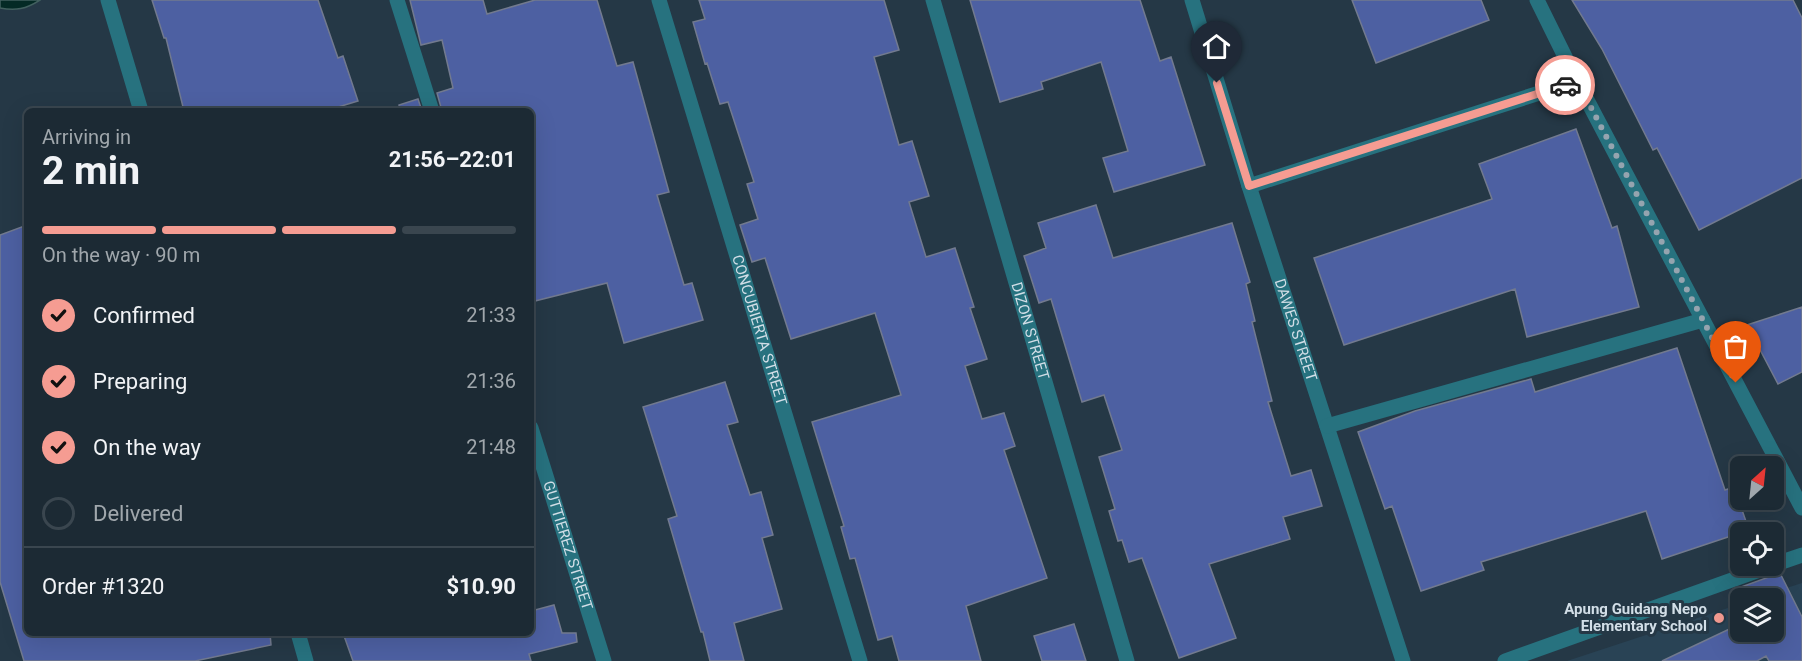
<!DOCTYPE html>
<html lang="en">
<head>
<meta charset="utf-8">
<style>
  body { margin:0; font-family:Roboto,sans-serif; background:#25323c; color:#f1f3f6; height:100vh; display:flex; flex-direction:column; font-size:22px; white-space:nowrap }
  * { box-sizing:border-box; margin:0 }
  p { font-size:20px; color:#a0a7ac }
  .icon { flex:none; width:33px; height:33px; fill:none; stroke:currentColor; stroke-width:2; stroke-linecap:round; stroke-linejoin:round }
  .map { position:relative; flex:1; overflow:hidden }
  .panel { position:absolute; left:24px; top:108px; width:510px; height:528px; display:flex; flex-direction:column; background:#1c2a34; border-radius:9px; box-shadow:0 6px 24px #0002,0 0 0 2px #3a464f }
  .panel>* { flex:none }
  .needle { width:39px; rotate:27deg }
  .buttons { position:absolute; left:1730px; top:456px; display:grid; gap:12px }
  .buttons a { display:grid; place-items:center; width:54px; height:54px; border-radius:9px; background:#1c2a34; box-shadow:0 6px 24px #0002,0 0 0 2px #3a464f; font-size:30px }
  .pin { position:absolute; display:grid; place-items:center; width:51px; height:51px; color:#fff; margin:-62px -26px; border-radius:50% 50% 50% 0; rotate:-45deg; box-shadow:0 0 6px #0007 }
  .pin .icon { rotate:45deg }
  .courier { position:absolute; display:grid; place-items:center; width:60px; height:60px; margin:-30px; border:4px solid #f59c92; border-radius:50%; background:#fff; color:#222; box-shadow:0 2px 8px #0007 }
  .head em { font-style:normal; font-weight:700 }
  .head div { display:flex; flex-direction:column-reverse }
  .head { display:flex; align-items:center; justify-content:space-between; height:102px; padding:0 18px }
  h1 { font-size:39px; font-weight:700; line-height:45px }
  .bar { display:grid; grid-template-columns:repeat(4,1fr); gap:9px 6px; align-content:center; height:72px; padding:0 18px }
  .bar i { height:8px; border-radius:4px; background:#3a464f }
  .bar .active { background:#f59c92 }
  .bar p { grid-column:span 4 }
  .line { display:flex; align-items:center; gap:15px; padding:0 18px; border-top:2px solid #3a464f }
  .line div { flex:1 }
  ol { padding:0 18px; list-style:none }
  li { display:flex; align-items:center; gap:18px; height:66px }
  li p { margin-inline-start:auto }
  li .icon { padding:6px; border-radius:50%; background:#f59c92; color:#111; stroke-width:4 }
  li:last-child { color:#a0a7ac }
  li i { width:33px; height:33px; border:3px solid #3a464f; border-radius:50% }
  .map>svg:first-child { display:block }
  .built { fill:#294355 }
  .water { fill:#042a25; stroke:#42605f; stroke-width:1.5 }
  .building { fill:#4d60a2; stroke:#727a8f; stroke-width:1.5 }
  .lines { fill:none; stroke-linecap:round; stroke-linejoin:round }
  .minor { stroke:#27727f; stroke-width:15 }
  .done { stroke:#95a4af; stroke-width:6; stroke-dasharray:0 10.8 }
  .route { stroke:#f59c92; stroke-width:8 }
  .poi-dot { fill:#f59c92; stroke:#253846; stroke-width:2 }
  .labels { text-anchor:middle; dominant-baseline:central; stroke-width:6; stroke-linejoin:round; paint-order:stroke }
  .street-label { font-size:15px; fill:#d2dee7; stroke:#253846 }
  .poi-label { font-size:15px; font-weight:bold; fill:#d2dee7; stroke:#253846; text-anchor:end }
</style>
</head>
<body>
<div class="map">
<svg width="1802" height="661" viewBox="0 0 1802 661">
  <rect width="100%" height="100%" fill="#253846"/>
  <path class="built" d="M1802,583V661H1567L1740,604V632H1773V598H1756Z"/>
  <path class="water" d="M0,0H40C26,9 16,11 0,8Z"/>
  <path class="building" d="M152,0H318L338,58L343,56L358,101L325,111H184L166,38H164Z
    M410,0H483L487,14L535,0H597L617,66L633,62L669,192L657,195L684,285L692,283L703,320L624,343L607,283L531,302V111H442L437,93L453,88L442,40L421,45Z
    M699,0H884L899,50L874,57L899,145L912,141L929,196L909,202L926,257L955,248L974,307L970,308L987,359L965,366L982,419L1004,413L1015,446L1004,450L1047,578L966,606L981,661H899L892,636L878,640L855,558L850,559L841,527L844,526L812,422L901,395L875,313L791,339L765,258L752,262L740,225L758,219L747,184L754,182L728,102L720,104L707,63L705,64L693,22L705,19Z
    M970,0H1140L1160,61L1171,57L1205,165L1114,192L1103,158L1128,151L1101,62L1041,82L1043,89L1000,102Z
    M1352,0H1481L1489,20L1376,63Z
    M1572,0H1793L1802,18V178L1699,230L1657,148L1653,150L1602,49Z
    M418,99L422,111H400L399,105Z
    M1576,129L1612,228L1617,226L1639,307L1527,337L1515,289L1344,345L1314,258L1492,199L1479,164Z
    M1096,205L1113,258L1232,223L1250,282L1246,284L1255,321L1252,322L1272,401L1268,402L1291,476L1311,470L1322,506L1283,517L1290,539L1209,564L1236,638L1179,658L1142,558L1129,562L1122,540L1118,541L1109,511L1115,509L1099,457L1122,450L1104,395L1082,402L1051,299L1039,303L1024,256L1046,248L1038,223Z
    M27,225V633H270L271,645L195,661H24L0,582V235Z
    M1802,307V372L1778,384L1747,325Z
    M1677,348L1725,490L1734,487L1749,530L1662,559L1646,511L1481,562L1484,570L1421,591L1392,506L1385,509L1358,432L1415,411L1531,379L1535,392Z
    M725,382L738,422L727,425L750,495L761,492L773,535L762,538L782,609L734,623L744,661H710L703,632H701L668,519L677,516L643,407Z
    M1780,573L1802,617V661H1769L1766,656L1757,661H1662L1740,624V632H1773V598H1740V605L1733,590Z
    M554,605L562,633H576L577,642L529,654L531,661H353L343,633H531V611Z
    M1074,624L1086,661H1042L1034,636Z"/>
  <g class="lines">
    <g class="minor">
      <path d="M108,0L141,111"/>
      <path d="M397,0L432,111"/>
      <path id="s1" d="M659,0L860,661"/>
      <path id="s2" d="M933,0L1127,661"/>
      <path id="s3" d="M1192,0L1249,186L1403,661"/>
      <path d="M1537,0L1577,81L1802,508"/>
      <path d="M1249,186L1577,81"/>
      <path d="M1327,426L1703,320"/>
      <path id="s4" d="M531,428L604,661"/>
      <path d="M1773,565L1802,555"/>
      <path d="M298,633L306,661"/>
      <path d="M1505,661L1771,566"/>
    </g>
  </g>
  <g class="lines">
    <path class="done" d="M1565,85L1577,81L1736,383"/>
    <path class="route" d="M1217,83L1249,186L1565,85"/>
  </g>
  <circle class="poi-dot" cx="1719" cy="618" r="6"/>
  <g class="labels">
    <g class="street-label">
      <text stroke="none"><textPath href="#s1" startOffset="345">CONCUBIERTA STREET</textPath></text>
      <text stroke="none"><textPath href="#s2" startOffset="345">DIZON STREET</textPath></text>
      <text stroke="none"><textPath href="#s3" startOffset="346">DAWES STREET</textPath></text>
      <text stroke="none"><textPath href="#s4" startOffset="123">GUTTIEREZ STREET</textPath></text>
    </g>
    <g class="poi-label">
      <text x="1707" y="609">Apung Guidang Nepo<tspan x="1707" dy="17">Elementary School</tspan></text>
    </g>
  </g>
</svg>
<div class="buttons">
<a><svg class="needle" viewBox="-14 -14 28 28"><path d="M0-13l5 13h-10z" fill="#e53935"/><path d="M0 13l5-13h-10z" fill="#a0a7ac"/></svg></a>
<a><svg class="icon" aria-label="locate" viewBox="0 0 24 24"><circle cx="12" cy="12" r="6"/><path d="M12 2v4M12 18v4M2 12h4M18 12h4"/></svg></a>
<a><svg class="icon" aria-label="layers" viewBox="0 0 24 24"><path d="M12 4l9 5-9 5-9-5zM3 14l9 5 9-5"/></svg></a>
</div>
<div class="pin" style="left:1736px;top:383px;background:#ea580c"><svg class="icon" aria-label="bag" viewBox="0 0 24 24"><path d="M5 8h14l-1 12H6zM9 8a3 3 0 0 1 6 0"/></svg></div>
<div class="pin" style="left:1217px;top:83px;background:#1f2937"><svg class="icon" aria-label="home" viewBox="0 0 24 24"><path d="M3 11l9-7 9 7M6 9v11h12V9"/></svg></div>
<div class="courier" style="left:1565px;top:85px"><svg class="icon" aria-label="car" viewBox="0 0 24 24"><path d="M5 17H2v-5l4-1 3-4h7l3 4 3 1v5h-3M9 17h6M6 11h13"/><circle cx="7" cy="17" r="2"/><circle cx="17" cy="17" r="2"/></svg></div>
<section class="panel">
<div class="head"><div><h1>2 min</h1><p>Arriving in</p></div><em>21:56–22:01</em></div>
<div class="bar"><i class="active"></i><i class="active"></i><i class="active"></i><i></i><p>On the way · 90 m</p></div>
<ol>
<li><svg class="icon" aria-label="check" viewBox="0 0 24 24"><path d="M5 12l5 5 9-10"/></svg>Confirmed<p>21:33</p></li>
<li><svg class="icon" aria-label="check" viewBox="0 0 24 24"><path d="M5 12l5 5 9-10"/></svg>Preparing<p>21:36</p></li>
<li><svg class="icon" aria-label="check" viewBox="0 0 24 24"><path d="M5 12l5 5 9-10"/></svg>On the way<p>21:48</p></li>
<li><i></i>Delivered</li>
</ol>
<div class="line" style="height:78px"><div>Order #1320</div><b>$10.90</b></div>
</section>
</div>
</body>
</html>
